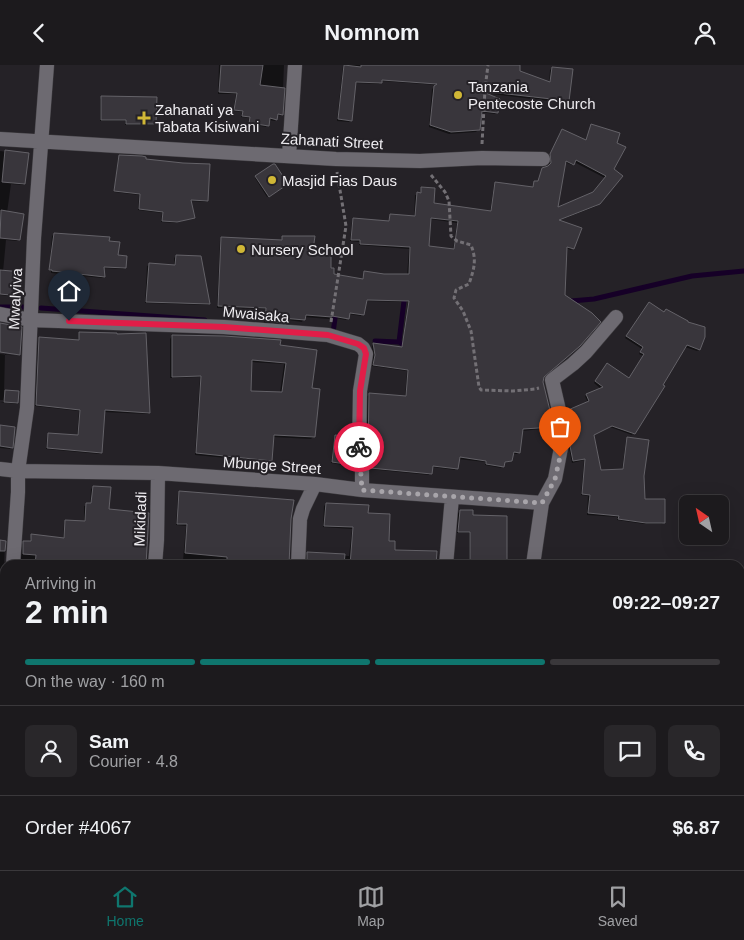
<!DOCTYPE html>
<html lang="en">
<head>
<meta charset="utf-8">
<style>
  body { margin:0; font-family:Arial,sans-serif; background:#29272a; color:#f1f3f6; height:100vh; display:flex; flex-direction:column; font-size:19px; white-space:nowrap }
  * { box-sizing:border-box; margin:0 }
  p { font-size:16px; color:#a0a1a4 }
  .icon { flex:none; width:28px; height:28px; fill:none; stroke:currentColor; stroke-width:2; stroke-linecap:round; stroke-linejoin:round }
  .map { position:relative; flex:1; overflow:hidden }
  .drawer { position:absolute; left:0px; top:495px; width:745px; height:310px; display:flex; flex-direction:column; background:#1c1a1d; border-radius:15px 15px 0 0; box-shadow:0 5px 20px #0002,0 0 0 1px #3a383b }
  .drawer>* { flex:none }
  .needle { width:32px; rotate:326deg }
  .fabs { position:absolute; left:679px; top:430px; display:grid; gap:10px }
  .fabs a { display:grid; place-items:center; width:50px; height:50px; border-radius:8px; background:#1c1a1d; box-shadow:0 5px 20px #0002,0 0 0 1px #3a383b; font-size:25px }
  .pin { position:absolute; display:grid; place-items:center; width:42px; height:42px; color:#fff; margin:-51px -21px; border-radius:50% 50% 50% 0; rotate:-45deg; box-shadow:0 0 5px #0007 }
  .pin .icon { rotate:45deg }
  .courier { position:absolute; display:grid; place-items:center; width:50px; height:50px; margin:-25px; border:4px solid #e11d48; border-radius:50%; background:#fff; color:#222; box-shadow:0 1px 6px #0007 }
  .headline em { font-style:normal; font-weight:600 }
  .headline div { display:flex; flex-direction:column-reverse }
  .headline { display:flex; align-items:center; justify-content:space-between; height:85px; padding:0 25px }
  h1 { font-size:32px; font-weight:600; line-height:38px }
  .bar { display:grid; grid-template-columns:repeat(4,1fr); gap:8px 5px; align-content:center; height:60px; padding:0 25px }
  .bar i { height:6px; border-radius:4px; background:#3a383b }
  .bar .selected { background:#0f766e }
  .bar p { grid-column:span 4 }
  .line { display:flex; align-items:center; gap:12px; padding:0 25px; border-top:1px solid #3a383b }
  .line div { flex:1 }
  .round { display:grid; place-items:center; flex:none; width:52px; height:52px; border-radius:8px; background:#29272a }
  header { display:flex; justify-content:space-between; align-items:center; height:65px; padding:0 25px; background:#1c1a1d; font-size:22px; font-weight:600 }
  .menu { display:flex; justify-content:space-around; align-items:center; height:70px; border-top:1px solid #3a383b; background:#1c1a1d; font-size:14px; color:#a0a1a4 }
  .menu a { display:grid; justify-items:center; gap:2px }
  .menu .selected { color:#0f766e }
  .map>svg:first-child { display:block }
  .shadow { fill:#0007; fill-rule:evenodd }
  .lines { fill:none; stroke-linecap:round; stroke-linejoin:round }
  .stream { stroke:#160027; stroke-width:5 }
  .river { stroke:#160027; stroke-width:30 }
  .building { fill:#39363c; stroke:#646268; fill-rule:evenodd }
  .minor-casing { stroke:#3f3d41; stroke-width:15 }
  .path { stroke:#737075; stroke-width:3; stroke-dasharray:4 2.5; stroke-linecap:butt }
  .minor { stroke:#6d6a71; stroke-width:14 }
  .done { stroke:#a8a5aa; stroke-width:5; stroke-dasharray:0 9 }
  .route { stroke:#e11d48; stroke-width:6 }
  .poi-dot { fill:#d0b736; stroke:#252227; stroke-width:2 }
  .labels { text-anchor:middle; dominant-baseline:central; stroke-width:4; stroke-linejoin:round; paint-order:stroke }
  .poi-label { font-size:15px; fill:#eeecf0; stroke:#252227; text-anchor:start }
  .street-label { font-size:15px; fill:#eeecf0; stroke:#252227 }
</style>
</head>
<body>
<header><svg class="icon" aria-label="back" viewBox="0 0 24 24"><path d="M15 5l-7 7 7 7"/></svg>Nomnom<svg class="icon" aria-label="person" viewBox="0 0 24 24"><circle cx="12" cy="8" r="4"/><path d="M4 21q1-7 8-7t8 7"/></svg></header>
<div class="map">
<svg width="744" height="805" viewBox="0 0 744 805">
  <rect width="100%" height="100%" fill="#252227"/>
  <path class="shadow" d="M219,0H284L282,50L277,51L275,56L268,55L266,62L248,59L249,53L241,52L242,47L233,46L236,29H218Z
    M343,0H519L518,7L549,18L550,5L552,3L571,5L568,36L566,38L483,28L497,47L495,49L480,47L478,65L476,67L449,69L429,62L432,24L437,20L381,16L379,19L354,18L351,55L349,57L337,56Z
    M102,32L155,59L153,60H125V56H100V34Z
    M591,61L612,104L597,141L558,156L573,183L571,185L566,183L543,311L542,317L553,362L551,363L522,366L519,387L517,389H512L511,396L503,398L501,403L485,400V397L458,394L455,405L432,402L429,410L369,404L367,393V331L369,330L405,332L407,306L372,301L373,292L372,281L373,280L401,284L408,237L365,236L361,251L348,249L346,255L330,252L329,254L304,252L302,257L281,254L279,259L264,258L265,244L217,243L220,175L221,174L281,176L282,172L312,186L329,204L332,210L362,215L364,207L384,211H407L409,184L359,180V177L350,176L352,156L354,154L388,157L390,151L414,152L415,130L420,129L422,124L433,139L490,147L494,120L496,119L532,123L534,117L538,118L541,106L550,101L549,92L560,67L562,65L585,76ZM564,97L572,100L574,97L605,113L593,128L556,144ZM430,154L457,158L453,185L428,183Z
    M0,86L27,89L24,119L23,120L11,119L7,148L19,174L17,176L6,175L3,207L19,230L17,232L0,230Z
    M120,91L144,95L207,136L205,137L190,136L193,153L175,158L161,157L162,148L138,145L139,130L114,127L118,93Z
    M256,112L285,121L267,132L255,113Z
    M54,169L108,178L125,203L123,204L103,203L104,212L102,213L51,208V206H49L52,171Z
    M176,191L209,239L208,240L145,238L147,201L149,200L174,201V193Z
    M647,241L699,285L697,286L685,282L632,370L610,362L593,370L600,406L622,405L626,375L628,373L643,411L644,435L664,457L662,459H644L617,455V452L587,450L588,431L581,430L584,395L572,398L569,383L571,368L567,348L588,338L585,331L601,324L594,318L605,302L628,315L643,291L639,289L642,284L625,273Z
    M0,259V289L18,291L5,289L4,329L6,327L17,338L16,339L0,337L3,338V335H0Z
    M80,268L149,347L148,349L103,347L101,388L99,389L46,384L47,371L49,370L77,372L79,346L35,341L38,275L39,274L78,276Z
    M172,271L279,281L310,324L313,372L311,374L273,372L271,395L269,397L195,390L200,312L170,313V274ZM251,297L284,299L280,328L249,327Z
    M0,361L11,382L10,384L0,383Z
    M336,372L351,399L349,401L331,398L334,373Z
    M93,422L145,500H20L22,479L24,477H29L32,470L63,474L64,458L66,456L84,457V441L90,440L91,424Z
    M180,427L290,454L288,500H162L165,494L183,495L186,461L176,460L178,429Z
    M326,439L367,450L393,486L435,500H305L306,490L308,488L349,491L352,464L323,462L324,441Z
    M460,446L471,451L506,497L513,498V500H462L464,495H469V468H457L458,448Z
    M0,477H5L4,504L5,505V605L1,604L0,621Z
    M618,494L640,495V500H616Z
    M0,630H3L2,655L0,657Z
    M0,742L5,746V782L1,784L5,786V800H27L34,805H0Z
    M48,800L96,801L98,800H121L115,805H51Z
    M134,800H300V805H136Z
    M339,800H410V805H338Z
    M486,800H499V805H487Z"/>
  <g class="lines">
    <path class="stream" d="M570,238L571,236L594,234L692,211L744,206
      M0,242H25
      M41,243L205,255
      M333,268L336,246
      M375,276L399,277L408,282
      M399,277L404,236"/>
    <path class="river" d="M740,736L744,730
      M691,805L695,800"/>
  </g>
  <path class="building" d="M221,0H263L260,20L285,23L283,50L278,49L277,55L270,53L269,61L249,58L250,52L242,51L243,46L234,45L237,28L219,27Z
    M344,0L361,2V0H520V6L550,17L552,2L573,4L569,36L481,26L500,34L498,48L482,46L480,65L451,67L430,60L434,21L437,19L382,15V18L356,17L352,56L338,54Z
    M101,31L157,32L156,59H126V55H101Z
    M591,59L620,68L617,78L626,82L614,104L623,111L600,139L559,155L582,163L574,184L567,182L565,230L592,248L601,257L580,281L544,312L543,317L554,362L523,364L520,388L514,387L512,396L505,397L504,402L486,399V396L460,392L458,404L433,401L432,409L370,403L368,390L369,328L406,331L408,305L373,300L375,290L373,278L402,282L409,236L367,235L364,250L350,248L349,254L332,251V252L306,250L305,255L282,253V258L265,256L266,243L218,241L221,172L282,175V171H315L313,185L331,186V203H334V209L363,214L364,206L384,209H409L410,182L360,179V175H351L353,153L389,156L390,149L415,151L417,127L421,128V122L435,123L434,138L491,146L495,117L533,122L534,116H538L542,103L548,101L551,98L550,89L562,64L586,75ZM576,95L606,111L593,127L558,142L566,96L574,100ZM431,153L458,156L454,184L429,181Z
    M5,85L29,88L25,119L2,117Z
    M119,90L142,91L146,92V94L183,98L210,99L208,136L191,135L195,153L177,157L162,156L163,147L139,144L140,129L114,126Z
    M273,99H275L288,119L269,132L255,111Z
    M1,145L24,149L20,175L0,173Z
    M54,168L110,172L109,176L120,177L118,190L127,191L126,203L104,202L105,212L52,206V205H49Z
    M176,190L201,191L210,239L146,237L149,198L175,200Z
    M0,205L22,207L20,231L0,229Z
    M649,237L664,247L666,244L688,256V257L705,262V272L700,285L687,280L663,320L665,321L635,369L612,361L594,370L601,405L623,404L627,372L649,375L644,411L645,434H665V458H646L618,454L619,451L588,448L590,430L582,429L585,394L573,396L570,381L573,365L568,345L589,336L586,329L603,322L595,316L607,298L629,313L644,289L640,287L643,282L626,271Z
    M0,258L22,262L20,290L0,287Z
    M79,267L117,268V269L146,268L150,348L105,345L102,388L47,383L48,368L78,370L80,345L36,340L39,272L79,275Z
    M172,270L224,271L281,275L280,280L317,285L312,323L320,324L315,372L274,370L272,396L196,388L201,311L172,312ZM252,295L286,298L282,327L251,326Z
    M5,325L19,326L18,338L4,337Z
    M0,360L15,362L13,383L0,381Z
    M335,370L351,372L352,400L332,397Z
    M93,421L111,422L109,444L149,448L146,500H35L36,490L23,489V476H31V469L64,473L65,455L85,456L86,438H91Z
    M179,426L294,435L291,454L289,500H253L227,497V492L185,488L187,459H177Z
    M326,438L369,440L368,448L390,449L389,476H395V485L437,486L436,500H350L353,462L324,461Z
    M460,445H473V450L507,451V500H470V467H458Z
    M0,475L6,476L5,486H0Z
    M307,487L345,489L344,500H307Z"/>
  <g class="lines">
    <defs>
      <path id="minor" d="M0,74L336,94L420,96L482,93L543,94
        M289,91L295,0
        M0,249L31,255L224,262L328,270L358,279L363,283L366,289L360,326L359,391L362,406V425
        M0,404L18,406L158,408L315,419L362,425L542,438
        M13,500L18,427V406L27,343L34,173L47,0
        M155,500L157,475L158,408
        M298,500L300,454L303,444L315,419
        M446,500L452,432
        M533,500L542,438L555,414L564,367L552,315L573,299L586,287L616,252"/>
    </defs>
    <use href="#minor" class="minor-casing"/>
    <path class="path" d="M482,79L485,24L488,0
      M431,110L445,127L449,136L451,171L457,176L471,180C477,195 474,204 469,219L456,225L454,233L463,246L471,266L479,322L481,325L513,326L535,324L539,323
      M331,257L346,161L337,107"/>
    <use href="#minor" class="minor"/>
  </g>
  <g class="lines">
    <path class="done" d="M359,382L362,425L542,438L555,414L560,392"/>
    <path class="route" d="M69,256L224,262L328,270L358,279L364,283L366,289L360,326L359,382"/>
  </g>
  <g class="poi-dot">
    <circle cx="458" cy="30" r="5"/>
    <path d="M141.5 45.5h5v5h5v5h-5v5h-5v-5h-5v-5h5z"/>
    <circle cx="272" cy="115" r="5"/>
    <circle cx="241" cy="184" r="5"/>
  </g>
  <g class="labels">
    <g class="poi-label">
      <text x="468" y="21">Tanzania<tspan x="468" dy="17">Pentecoste Church</tspan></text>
      <text x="155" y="44">Zahanati ya<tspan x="155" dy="17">Tabata Kisiwani</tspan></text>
      <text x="282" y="115">Masjid Fias Daus</text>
      <text x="251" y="184">Nursery School</text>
    </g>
    <g class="street-label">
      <text transform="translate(332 76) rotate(3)">Zahanati Street</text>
      <text transform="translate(15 234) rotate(-87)">Mwalyiva</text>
      <text transform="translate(256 249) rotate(5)">Mwaisaka</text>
      <text transform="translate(272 400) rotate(4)">Mbunge Street</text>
      <text transform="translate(140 454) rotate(-88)">Mikidadi</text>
    </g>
  </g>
</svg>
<div class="fabs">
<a><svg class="needle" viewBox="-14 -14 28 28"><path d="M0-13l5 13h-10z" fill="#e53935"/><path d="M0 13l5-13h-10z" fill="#a0a1a4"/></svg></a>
</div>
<div class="pin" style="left:560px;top:392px;background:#ea580c"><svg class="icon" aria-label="bag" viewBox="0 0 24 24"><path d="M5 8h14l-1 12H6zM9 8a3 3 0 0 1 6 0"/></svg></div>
<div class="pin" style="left:69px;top:256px;background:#1f2937"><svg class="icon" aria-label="home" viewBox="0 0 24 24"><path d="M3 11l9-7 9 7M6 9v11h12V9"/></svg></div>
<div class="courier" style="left:359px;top:382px"><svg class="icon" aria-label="bike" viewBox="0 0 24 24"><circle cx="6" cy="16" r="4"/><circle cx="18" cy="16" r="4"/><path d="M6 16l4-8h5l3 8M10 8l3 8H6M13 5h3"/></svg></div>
<section class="drawer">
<div class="headline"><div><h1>2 min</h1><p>Arriving in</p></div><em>09:22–09:27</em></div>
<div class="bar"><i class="selected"></i><i class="selected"></i><i class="selected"></i><i></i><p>On the way · 160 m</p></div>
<div class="line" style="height:90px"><a class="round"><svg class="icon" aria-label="person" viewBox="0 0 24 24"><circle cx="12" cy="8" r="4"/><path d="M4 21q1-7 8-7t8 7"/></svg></a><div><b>Sam</b><p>Courier · 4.8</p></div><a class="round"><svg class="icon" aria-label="chat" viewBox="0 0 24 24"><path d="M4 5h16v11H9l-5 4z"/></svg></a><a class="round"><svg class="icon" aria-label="phone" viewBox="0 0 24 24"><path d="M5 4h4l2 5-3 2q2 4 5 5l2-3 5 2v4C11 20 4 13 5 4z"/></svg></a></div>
<div class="line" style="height:65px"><div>Order #4067</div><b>$6.87</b></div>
</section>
</div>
<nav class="menu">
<a class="selected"><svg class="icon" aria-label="home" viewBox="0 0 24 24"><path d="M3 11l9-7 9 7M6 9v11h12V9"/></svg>Home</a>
<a><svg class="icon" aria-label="map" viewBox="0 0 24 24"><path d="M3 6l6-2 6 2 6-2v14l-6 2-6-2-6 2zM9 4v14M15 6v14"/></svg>Map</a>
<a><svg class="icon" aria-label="saved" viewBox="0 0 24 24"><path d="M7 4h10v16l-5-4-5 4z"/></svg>Saved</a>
</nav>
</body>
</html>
